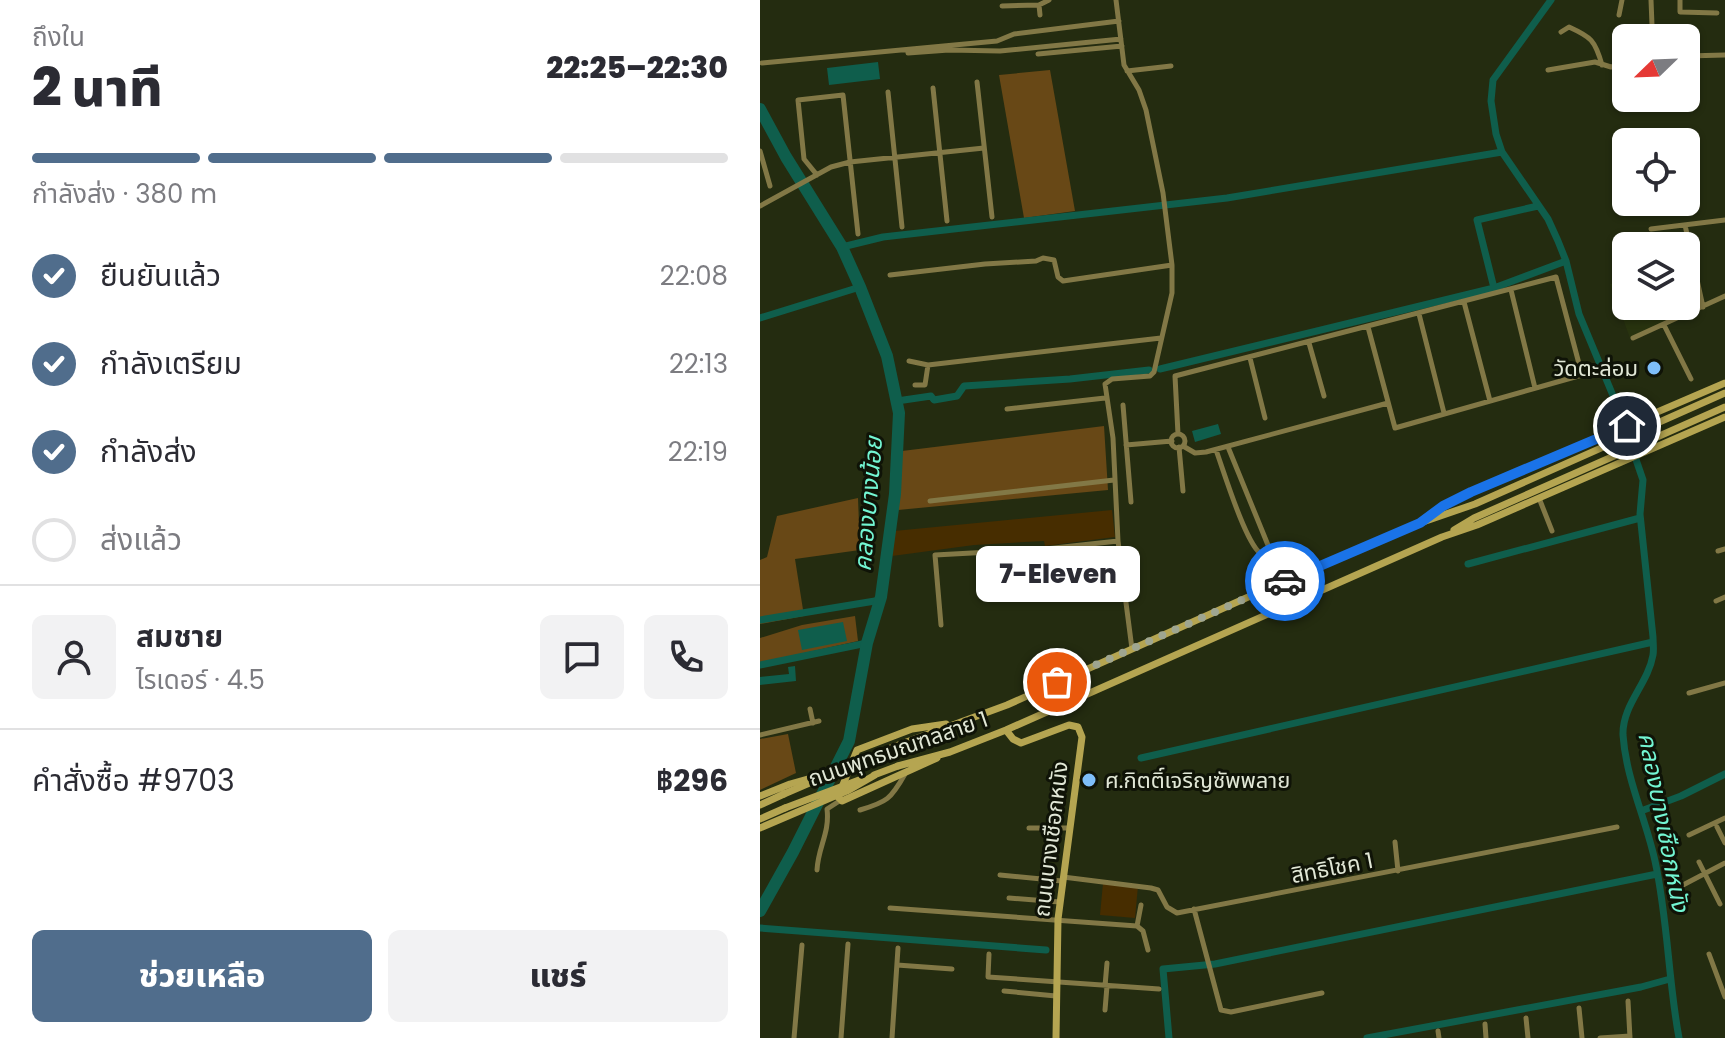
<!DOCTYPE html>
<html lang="th">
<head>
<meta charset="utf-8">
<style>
  body { margin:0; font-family:Poppins,"Noto Sans Thai",sans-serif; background:#f2f2f3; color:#2b2b33; height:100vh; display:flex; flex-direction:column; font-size:30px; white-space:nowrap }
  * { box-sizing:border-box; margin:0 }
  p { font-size:26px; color:#7c7c81 }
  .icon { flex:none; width:44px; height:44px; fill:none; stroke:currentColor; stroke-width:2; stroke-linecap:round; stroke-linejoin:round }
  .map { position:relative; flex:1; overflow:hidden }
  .drawer { display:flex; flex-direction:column; background:#fff; width:760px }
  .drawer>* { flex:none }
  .needle { width:52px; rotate:247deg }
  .controls { position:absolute; left:852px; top:24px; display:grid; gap:16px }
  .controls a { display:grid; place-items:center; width:88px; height:88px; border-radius:12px; background:#fff; box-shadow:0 2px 6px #0004; font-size:40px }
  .pin { position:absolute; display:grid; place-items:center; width:68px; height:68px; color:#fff; margin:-34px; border:4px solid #fff; border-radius:50%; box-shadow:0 2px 8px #0007 }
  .courier { position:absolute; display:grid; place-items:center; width:80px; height:80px; margin:-40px; border:6px solid #1a73e8; border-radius:50%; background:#fff; color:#222; box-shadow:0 2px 10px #0007 }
  .bubble { position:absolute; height:56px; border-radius:12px; background:#fff; box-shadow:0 2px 6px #0004; font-size:26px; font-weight:800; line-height:56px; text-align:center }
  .head em { font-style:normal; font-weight:800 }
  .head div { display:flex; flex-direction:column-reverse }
  .head { display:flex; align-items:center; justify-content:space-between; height:136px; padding:0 32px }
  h1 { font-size:52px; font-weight:800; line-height:60px }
  .bar { display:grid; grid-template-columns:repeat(4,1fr); gap:12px 8px; align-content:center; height:96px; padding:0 32px }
  .bar i { height:10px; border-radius:6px; background:#e1e1e2 }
  .bar .selected { background:#506d8c }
  .bar p { grid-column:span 4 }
  .line { display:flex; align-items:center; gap:20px; padding:0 32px; border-top:2px solid #e1e1e2 }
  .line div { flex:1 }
  .round { display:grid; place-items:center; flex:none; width:84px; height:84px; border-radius:12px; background:#f2f2f3 }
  ol { padding:0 32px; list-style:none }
  li { display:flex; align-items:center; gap:24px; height:88px }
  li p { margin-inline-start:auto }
  li .icon { padding:8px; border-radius:50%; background:#506d8c; color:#fff; stroke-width:4 }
  li:last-child { color:#7c7c81 }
  li i { width:44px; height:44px; border:4px solid #e1e1e2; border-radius:50% }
  .primary-button { display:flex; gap:16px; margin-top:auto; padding:16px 32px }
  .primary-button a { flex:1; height:92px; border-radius:12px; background:#506d8c; color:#fff; font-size:32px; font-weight:800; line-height:92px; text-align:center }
  .primary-button a+a { background:#f2f2f3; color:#2b2b33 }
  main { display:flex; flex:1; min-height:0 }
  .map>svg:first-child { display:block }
  .built { fill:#28330f }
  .green { fill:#472d00 }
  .forest { fill:#684816 }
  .water { fill:#0f5e4c }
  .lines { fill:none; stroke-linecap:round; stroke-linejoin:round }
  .canal { stroke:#0f5e4c; stroke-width:7 }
  .river { stroke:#0f5e4c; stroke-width:12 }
  .street { stroke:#827846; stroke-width:5 }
  .secondary { stroke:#b5a551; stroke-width:7 }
  .secondary-bridge { stroke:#b5a551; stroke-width:7 }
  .done { stroke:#9fa691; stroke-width:8; stroke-dasharray:0 14.4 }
  .route { stroke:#1a73e8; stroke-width:10 }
  .poi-dot { fill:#7ebef9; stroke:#0f1307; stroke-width:3 }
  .labels { text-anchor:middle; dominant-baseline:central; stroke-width:6; stroke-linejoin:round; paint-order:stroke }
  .poi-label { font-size:22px; fill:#e1e7d6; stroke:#0f1307; text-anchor:end }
  .street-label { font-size:22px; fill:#e1e7d6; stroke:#0f1307 }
  .water-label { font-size:24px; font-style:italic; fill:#73f6d3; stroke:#0f1307 }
</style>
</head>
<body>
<main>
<section class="drawer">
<div class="head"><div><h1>2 นาที</h1><p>ถึงใน</p></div><em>22:25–22:30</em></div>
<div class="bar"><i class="selected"></i><i class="selected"></i><i class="selected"></i><i></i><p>กำลังส่ง · 380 m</p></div>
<ol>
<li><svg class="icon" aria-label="check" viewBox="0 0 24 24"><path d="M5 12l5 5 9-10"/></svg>ยืนยันแล้ว<p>22:08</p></li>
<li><svg class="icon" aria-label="check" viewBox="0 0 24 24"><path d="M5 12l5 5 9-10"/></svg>กำลังเตรียม<p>22:13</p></li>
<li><svg class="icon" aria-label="check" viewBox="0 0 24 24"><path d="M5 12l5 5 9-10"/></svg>กำลังส่ง<p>22:19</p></li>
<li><i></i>ส่งแล้ว</li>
</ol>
<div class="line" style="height:144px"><a class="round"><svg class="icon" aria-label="person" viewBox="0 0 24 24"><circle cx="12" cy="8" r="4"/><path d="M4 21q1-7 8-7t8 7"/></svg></a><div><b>สมชาย</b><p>ไรเดอร์ · 4.5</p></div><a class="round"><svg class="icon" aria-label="chat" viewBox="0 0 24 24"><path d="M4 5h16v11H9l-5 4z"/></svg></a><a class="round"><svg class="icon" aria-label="phone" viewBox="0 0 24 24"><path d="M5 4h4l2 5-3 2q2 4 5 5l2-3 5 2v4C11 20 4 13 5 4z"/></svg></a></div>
<div class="line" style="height:104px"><div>คำสั่งซื้อ #9703</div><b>฿296</b></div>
<div class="primary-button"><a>ช่วยเหลือ</a><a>แชร์</a></div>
</section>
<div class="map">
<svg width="965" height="1038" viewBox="0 0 965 1038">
  <rect width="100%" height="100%" fill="#242c10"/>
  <path class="built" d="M866,281V306H924L926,314L870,338L850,284Z"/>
  <path class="green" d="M352,510L355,537L285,546L284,541L214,545L132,556L134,531Z
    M343,883L378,886L375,918L340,915Z"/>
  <path class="forest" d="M290,70L315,211L264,218L239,75Z
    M344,426L348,490L138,510L142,451Z
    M98,498L100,550L35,559L44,616L0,624V560L7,557L17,516Z
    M95,616L98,641L0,663V638L42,625Z
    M28,734L36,773L0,790V739Z"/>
  <path class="water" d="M118,62L120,79L69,85L67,68Z
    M458,424L461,434L435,442L432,431Z
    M83,622L87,641L42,650L38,630Z
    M35,666L36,681L0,685V677L29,674L28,667Z"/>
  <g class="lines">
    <path class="canal" d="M791,0L733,80L731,101L736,134L742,152L788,219L798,241L806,261L819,314L859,410L883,480L880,514L893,637C893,643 894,650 893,655C888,684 862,705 863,735C866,779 886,819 895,861C908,920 908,979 919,1038
      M82,247L123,237L467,198L742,152
      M734,288L717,220L778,206
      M0,318L100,287
      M400,369L734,288L806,261
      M137,401L171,396L174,400L197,396L204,386L310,379L389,370
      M708,564L880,518
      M0,620L121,600
      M0,665L107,643
      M381,758L893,642
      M881,811L921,796L965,774
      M0,928L286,950
      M409,1038L403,969L455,964L897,874
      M607,1038L881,987L910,979"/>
    <path class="river" d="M0,109L26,157L82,247L100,287L127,356L139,413L135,494L121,597L107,643L89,741L33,852L0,911"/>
    <path class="street" d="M356,0L364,65L379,90L386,110L403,193L412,265V293L394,372L390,376L352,379L345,384L353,438L358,541L372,649
      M891,0L892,25
      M920,0V12L957,13
      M279,5L280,15
      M242,6L279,5L289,0
      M859,15L862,0
      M801,32L809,27C831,37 835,40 842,65
      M148,53L189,50L240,51L361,39
      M278,54L362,46
      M926,56L965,55
      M2,63L237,41L254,34L359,21
      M788,70L835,62L851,67L866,64
      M367,71L411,66
      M217,82L232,217
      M173,88L187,221
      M128,92L142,227
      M0,151L10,186
      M57,175L44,159L38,100L83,95L98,234
      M0,206L71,167L90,162L224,148
      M925,225L943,307
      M891,229L965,220
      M130,275L225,264L276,261L283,258L294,260L298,277L303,281L412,265
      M751,290L775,388
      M704,302L730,401
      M659,314L684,413
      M904,325L931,379
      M873,338L965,296
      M549,343L564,396
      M490,358L505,418
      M149,361L168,365L401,338
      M155,385H165L168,365
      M363,405L371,502
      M247,409L345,398
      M418,434L415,376L796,277L822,375L635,428L608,327
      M411 441a7 7 0 1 1 14 0a7 7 0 1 1-14 0Z
      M366,445L412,441
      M423,446L435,453L446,452L628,403
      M419,447L423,491
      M468,447L523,582
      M456,450C464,472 485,541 500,553L515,585
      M779,498L792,531
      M170,501L354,480
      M958,551L965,549
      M956,601L965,597
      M181,625L175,555L285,549L358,541
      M929,693L965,683
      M50,709L53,723
      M0,735L59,721
      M100,810C127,802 131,799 145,774
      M957,827L965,843
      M269,828H310
      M929,835L965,818
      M635,842L638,871
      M939,862L960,904
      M57,870C58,847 70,833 67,809L81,800
      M240,875L302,881
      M303,877L391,888L398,890L407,907L417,913L857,827
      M923,885L965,863
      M249,898L300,902
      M381,905L377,926L383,931L388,950
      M130,908L377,926
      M434,909L461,1010L471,1012L562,993
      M229,954L228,977L399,989
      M949,954L965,997
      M137,965L192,969
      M345,986L347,963
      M244,991L296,996
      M868,1001L870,1038
      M819,1008L822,1038
      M345,1010L347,986
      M766,1018L768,1038
      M725,1024L726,1038
      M678,1031L679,1038
      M34,1038L42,945
      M81,1038L88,944
      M132,1038L138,948
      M840,1038L870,1036"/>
    <path class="secondary" d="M668,517L683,506L711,492L965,383
      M694,530L714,518L965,407
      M246,730L253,739L261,743L309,725L318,727L322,737L298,919L296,1038
      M133,747L247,705L515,585L660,523L715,504L965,393
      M177,758L82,801L78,797L97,750L152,729L186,724
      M138,766L190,752L246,730L682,537L717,525L965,417
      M0,796L30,784L62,775
      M0,805L24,794
      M0,819L25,808"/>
    <path class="secondary-bridge" d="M114,775L138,766
      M24,794L133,747
      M25,808L99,780
      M0,828L89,790L115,775"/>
  </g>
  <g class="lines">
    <path class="done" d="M297,682L525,581"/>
    <path class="route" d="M525,581L660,523L683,506L711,492L867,426"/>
  </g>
  <g class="poi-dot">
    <circle cx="894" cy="368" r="8"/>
    <circle cx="329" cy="780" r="8"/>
  </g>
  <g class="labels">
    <g class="poi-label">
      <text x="878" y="368">วัดตะล่อม</text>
      <text x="345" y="780" text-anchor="start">ศ.กิตติ์เจริญซัพพลาย</text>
    </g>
    <g class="street-label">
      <text transform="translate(138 749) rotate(-19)">ถนนพุทธมณฑลสาย 1</text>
      <text transform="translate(291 839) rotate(-83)">ถนนบางเชือกหนัง</text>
      <text transform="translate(572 868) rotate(-11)">สิทธิโชค 1</text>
    </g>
    <g class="water-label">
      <text transform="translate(108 504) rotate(-85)">คลองบางน้อย</text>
      <text transform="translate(904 822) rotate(79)">คลองบางเชือกหนัง</text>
    </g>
  </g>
</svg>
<div class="controls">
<a><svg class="needle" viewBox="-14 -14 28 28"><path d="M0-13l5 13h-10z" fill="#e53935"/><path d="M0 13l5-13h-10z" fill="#7c7c81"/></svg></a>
<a><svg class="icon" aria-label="locate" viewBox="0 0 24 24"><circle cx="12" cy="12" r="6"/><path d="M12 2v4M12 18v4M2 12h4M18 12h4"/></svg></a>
<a><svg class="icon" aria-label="layers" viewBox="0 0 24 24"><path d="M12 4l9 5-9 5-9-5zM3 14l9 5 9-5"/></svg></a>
</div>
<div class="pin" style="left:297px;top:682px;background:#ea580c"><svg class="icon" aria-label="bag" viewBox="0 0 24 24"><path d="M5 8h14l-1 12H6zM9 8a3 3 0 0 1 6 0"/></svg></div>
<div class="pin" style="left:867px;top:426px;background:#1f2937"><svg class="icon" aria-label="home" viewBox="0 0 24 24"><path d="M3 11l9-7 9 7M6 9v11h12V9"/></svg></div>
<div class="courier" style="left:525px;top:581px"><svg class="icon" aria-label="car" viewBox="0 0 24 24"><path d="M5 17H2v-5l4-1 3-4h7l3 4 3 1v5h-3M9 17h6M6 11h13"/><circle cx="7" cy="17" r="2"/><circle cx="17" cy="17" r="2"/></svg></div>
<div class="bubble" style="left:216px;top:546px;width:164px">7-Eleven</div>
</div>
</main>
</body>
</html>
